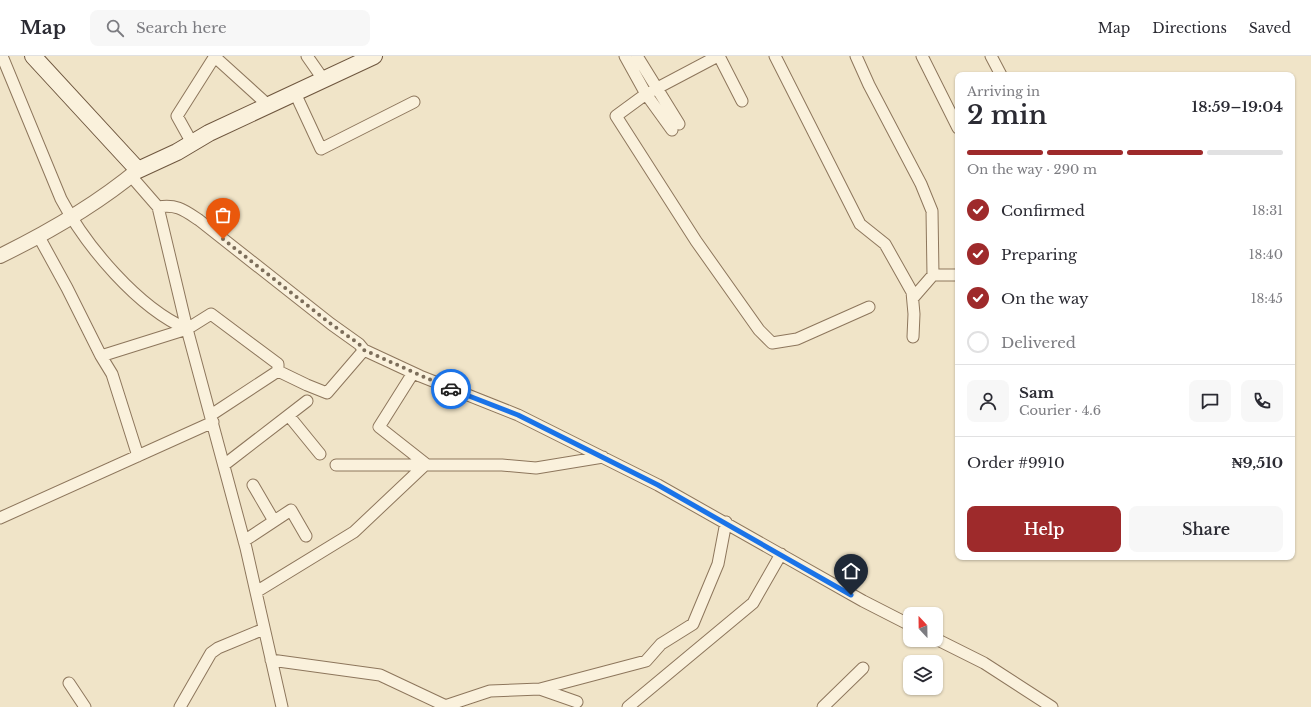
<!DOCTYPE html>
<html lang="en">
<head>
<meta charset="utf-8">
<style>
  body { margin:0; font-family:"Libre Baskerville",serif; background:#f7f7f7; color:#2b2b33; height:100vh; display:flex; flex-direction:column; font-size:15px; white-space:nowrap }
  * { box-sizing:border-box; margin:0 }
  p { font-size:13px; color:#7c7c81 }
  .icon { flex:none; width:22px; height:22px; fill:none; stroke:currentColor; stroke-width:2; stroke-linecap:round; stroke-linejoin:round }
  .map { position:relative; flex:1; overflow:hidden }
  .details { position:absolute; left:955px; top:16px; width:340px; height:488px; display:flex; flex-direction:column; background:#fff; border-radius:8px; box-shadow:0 1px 3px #0004 }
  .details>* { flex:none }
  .needle { width:26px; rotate:338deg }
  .tools { position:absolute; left:903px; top:551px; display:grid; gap:8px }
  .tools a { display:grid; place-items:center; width:40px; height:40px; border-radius:8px; background:#fff; box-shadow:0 1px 3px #0004; font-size:20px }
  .pin { position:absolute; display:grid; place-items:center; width:34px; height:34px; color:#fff; margin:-41px -17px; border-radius:50% 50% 50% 0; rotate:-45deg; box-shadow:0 0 4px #0007 }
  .pin .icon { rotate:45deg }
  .courier { position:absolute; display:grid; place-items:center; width:40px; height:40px; margin:-20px; border:3px solid #1a73e8; border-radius:50%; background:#fff; color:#222; box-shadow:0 1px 5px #0007 }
  .overview em { font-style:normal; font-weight:600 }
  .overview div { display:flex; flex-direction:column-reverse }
  .overview { display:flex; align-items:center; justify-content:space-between; height:68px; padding:0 12px }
  h1 { font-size:26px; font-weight:600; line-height:30px }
  .bar { display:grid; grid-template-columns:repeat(4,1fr); gap:6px 4px; align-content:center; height:48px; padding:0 12px }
  .bar i { height:5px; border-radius:3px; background:#e1e1e2 }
  .bar .current { background:#9e2a2b }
  .bar p { grid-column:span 4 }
  .line { display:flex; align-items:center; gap:10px; padding:0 12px; border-top:1px solid #e1e1e2 }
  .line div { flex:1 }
  .round { display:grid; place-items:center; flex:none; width:42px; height:42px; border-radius:8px; background:#f7f7f7 }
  ol { padding:0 12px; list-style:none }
  li { display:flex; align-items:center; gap:12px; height:44px }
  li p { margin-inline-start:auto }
  li .icon { padding:4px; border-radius:50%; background:#9e2a2b; color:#fff; stroke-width:4 }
  li:last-child { color:#7c7c81 }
  li i { width:22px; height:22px; border:2px solid #e1e1e2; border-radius:50% }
  .primary-button { display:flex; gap:8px; margin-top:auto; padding:8px 12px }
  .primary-button a { flex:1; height:46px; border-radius:8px; background:#9e2a2b; color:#fff; font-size:16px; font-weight:600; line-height:46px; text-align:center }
  .primary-button a+a { background:#f7f7f7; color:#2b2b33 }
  header { display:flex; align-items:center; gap:24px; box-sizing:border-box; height:56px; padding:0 20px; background:#fff; border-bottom:1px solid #e1e1e2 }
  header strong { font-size:19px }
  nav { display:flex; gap:22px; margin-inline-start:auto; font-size:14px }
  .search { width:280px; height:36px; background:#f7f7f7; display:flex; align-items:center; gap:10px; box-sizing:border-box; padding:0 14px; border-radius:8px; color:#7c7c81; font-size:15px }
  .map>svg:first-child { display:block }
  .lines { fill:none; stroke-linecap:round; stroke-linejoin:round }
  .minor-casing { stroke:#8d765c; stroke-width:13 }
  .tertiary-casing { stroke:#8d765c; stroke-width:16 }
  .secondary-casing { stroke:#6f573f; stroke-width:18 }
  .minor { stroke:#faf1dc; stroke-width:11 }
  .tertiary { stroke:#faf1dc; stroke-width:14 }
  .secondary { stroke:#faf1dc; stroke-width:16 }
  .done { stroke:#7c6e5b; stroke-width:4; stroke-dasharray:0 7.2 }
  .route { stroke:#1a73e8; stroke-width:5 }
</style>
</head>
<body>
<header>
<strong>Map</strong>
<div class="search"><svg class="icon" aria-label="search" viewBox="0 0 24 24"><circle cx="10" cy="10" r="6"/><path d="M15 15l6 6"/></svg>Search here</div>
<nav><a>Map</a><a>Directions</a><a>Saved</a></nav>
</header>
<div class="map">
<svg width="1311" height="651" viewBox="0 0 1311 651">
  <rect width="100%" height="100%" fill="#f0e4c8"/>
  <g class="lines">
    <defs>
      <path id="minor" d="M2,0L61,143C86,190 138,252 187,273
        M307,0L323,23
        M625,0L646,38L616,60L696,185L759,274L772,287L797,283L869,251
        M637,0L679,68
        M719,0L742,45
        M775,0L860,168L885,188L912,236L914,258L913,281
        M856,0L869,29L921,128L932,155L933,219
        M922,0L958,72
        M991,0L1001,19
        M215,1L268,49
        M295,37L321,93L414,46
        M672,74L646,38L718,0
        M192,87L177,60L215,0
        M131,120L158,151L187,273L246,492L282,651
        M158,151C177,148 184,154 199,164L331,268L359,288L364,294L420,320L518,359L658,429L863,545L910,569
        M39,181L67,232L101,300L187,273L211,258L278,308V315L211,359
        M913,242L933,219H958
        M101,300L112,318L138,400
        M278,315L307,329L327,337L364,294
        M289,360L320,398
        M224,409L307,345
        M336,409H502L536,412L603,401
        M253,429L274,465
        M0,462L213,366
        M244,485L291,454L306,480
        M256,536L354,476L426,408L379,371L413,317
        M936,583L984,607L1052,651
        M271,604L380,619L448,651
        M69,627L85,651
        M540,633L577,646
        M180,651L211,597L218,592L264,573
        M442,651L490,635L540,633L646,605L661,588L693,568L718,508L726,466
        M628,651L753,547L781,498
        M823,651L863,612"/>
      <path id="tertiary" d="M0,200C49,176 96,149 138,114"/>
      <path id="secondary" d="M33,0L138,114L177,96L209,77L374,0"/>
    </defs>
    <use href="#minor" class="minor-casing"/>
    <use href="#tertiary" class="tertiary-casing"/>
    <use href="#secondary" class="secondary-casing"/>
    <use href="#minor" class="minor"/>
    <use href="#tertiary" class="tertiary"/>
    <use href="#secondary" class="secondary"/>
  </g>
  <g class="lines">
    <path class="done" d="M223,183L331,268L359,288L364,294L451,333"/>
    <path class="route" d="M451,333L518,359L658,429L851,539"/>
  </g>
</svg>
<div class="tools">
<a><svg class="needle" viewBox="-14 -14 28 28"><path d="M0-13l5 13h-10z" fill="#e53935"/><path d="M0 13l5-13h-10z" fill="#7c7c81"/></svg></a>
<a><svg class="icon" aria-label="layers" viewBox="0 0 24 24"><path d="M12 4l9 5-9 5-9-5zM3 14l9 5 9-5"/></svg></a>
</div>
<div class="pin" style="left:223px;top:183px;background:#ea580c"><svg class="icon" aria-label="bag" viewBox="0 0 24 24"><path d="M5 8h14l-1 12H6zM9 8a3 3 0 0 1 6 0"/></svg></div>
<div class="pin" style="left:851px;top:539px;background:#1f2937"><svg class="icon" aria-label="home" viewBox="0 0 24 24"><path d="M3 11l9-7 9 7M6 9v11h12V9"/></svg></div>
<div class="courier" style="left:451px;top:333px"><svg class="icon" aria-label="car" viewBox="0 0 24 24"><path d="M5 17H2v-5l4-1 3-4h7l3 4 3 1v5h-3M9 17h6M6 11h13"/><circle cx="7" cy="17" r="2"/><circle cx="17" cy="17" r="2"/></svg></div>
<section class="details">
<div class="overview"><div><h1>2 min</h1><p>Arriving in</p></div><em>18:59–19:04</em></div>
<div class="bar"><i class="current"></i><i class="current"></i><i class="current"></i><i></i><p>On the way · 290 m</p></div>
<ol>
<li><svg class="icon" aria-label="check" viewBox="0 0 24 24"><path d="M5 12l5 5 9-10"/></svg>Confirmed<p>18:31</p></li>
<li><svg class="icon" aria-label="check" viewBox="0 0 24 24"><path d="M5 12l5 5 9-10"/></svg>Preparing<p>18:40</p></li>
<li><svg class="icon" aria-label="check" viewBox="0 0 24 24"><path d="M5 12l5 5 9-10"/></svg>On the way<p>18:45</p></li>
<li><i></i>Delivered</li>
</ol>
<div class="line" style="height:72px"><a class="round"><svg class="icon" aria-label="person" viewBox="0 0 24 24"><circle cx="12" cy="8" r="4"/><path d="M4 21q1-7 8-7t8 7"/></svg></a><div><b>Sam</b><p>Courier · 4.6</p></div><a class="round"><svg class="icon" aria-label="chat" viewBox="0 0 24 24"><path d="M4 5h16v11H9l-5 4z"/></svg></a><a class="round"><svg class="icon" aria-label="phone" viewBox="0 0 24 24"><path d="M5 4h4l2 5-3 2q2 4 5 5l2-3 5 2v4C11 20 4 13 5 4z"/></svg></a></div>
<div class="line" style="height:52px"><div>Order #9910</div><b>₦9,510</b></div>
<div class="primary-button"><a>Help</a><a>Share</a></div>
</section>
</div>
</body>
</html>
